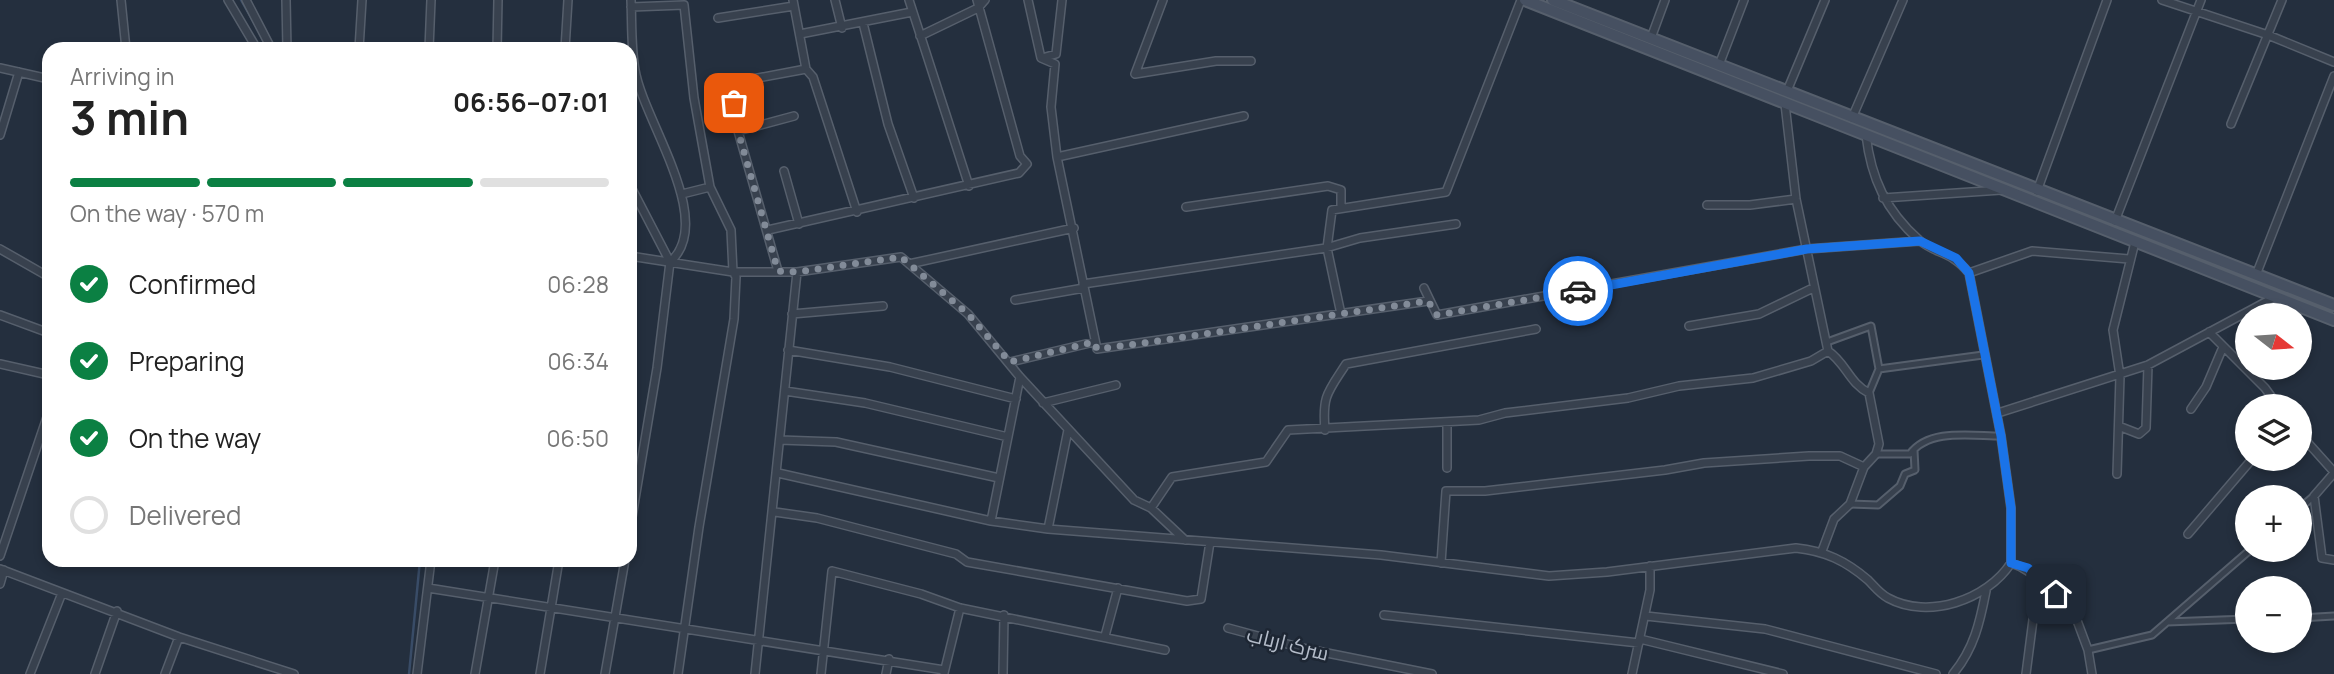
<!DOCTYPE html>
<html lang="en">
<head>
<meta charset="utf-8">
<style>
  body { margin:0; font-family:Manrope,Cairo,sans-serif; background:#f2f2f2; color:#222; height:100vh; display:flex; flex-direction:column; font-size:26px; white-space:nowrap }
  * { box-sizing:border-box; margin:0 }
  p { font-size:23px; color:#767676 }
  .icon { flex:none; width:38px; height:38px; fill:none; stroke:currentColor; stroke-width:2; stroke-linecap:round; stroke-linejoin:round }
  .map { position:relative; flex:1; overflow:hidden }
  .panel { position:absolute; left:42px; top:42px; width:595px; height:525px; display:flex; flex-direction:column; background:#fff; border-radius:21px; box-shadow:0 4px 10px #0003 }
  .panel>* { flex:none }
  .needle { width:46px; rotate:107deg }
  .buttons { position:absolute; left:2235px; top:303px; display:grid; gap:14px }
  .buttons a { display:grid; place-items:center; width:77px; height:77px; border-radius:50%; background:#fff; box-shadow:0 4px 10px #0003; font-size:35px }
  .pin { position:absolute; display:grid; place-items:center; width:60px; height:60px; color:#fff; margin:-30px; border-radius:14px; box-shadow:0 4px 10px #0006 }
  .courier { position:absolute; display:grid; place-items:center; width:70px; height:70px; margin:-35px; border:5px solid #1a73e8; border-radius:50%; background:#fff; color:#222; box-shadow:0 2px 9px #0007 }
  .overview em { font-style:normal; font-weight:700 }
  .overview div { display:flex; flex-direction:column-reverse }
  .overview { display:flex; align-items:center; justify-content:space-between; height:119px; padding:0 28px }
  h1 { font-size:46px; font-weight:700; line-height:52px }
  .bar { display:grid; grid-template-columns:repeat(4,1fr); gap:10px 7px; align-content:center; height:84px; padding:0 28px }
  .bar i { height:9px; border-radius:5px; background:#e0e0e0 }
  .bar .selected { background:#0b8043 }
  .bar p { grid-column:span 4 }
  ol { padding:0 28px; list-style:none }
  li { display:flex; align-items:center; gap:21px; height:77px }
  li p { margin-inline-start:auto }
  li .icon { padding:7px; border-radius:50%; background:#0b8043; color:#fff; stroke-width:4 }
  li:last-child { color:#767676 }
  li i { width:38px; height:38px; border:4px solid #e0e0e0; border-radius:50% }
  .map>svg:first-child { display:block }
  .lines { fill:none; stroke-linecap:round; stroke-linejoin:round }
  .stream { stroke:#394c67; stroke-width:2.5 }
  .pedestrian-casing { stroke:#565f6c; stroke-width:9 }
  .minor-casing { stroke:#565f6c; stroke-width:10 }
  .secondary-casing { stroke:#565f6c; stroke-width:14 }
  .pedestrian { stroke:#38414e; stroke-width:5 }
  .minor { stroke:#38414e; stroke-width:7 }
  .secondary { stroke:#465061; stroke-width:10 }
  .done { stroke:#828b98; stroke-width:7; stroke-dasharray:0 12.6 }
  .route { stroke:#1a73e8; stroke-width:9 }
  .labels { text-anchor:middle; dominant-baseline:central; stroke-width:5; stroke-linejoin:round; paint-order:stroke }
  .street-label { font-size:21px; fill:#b4bcc9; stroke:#1d2633 }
</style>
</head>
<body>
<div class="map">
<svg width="2334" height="674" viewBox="0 0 2334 674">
  <rect width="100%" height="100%" fill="#242f3e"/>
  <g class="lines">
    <path class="stream" d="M241,0L257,28
      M409,674L420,560"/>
    <defs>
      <path id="pedestrian" d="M1827,342L1871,326L1879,369
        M1869,393L1879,369L1983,355
        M1876,454H1910C1929,428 1972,436 2001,436
        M1850,504L1878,505L1900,486L1905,474L1915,470L1914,450
        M2300,508L2314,496
        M2300,618L2334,616
        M2167,622L2247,619
        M2088,650L2152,635L2250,550"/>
      <path id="minor" d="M121,0L126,49
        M228,0L257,49
        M246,0L271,48
        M286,0L287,49
        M631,0C632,23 631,48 635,70C643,120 717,221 670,262
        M793,0L806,69L813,77L857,212
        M835,0L842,28
        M909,0L969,186
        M1028,0L1041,58L1055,64L1051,107L1057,157L1097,349L1428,301
        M1163,0L1135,74L1216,61H1251
        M2162,0L2268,35L2334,62
        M631,7L684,5L694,98L710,187L682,194
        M718,18L794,6
        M863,23L888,124L914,198
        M800,34L912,12
        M920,36L978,8L985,0
        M1651,38L1665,0
        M359,49L362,0
        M429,49L431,0
        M497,49L498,0
        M565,49L568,0
        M1042,58L1056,54L1062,0
        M1719,65L1744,0
        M0,68L49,79
        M1787,91L1825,0
        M1785,104L1796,199L1828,351C1846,363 1849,383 1869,393L1879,444L1876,454L1864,467L1850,504L1834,519L1822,551
        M1852,118L1903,0
        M2231,124L2282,0
        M738,131L794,116
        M0,135L19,72
        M1866,135C1871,178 1886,211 1919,240C1937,255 1950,250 1969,273L2001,436L2011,508V563
        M1057,157L1244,116
        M784,171L799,224
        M630,185L670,262L657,368L630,529
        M2037,191L2107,0
        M1883,198L2001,190
        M1707,205H1750L1796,199
        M1186,207L1328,186L1341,190V207
        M2115,221L2201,0
        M768,230L1019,173L1027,164L1020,156L977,0
        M0,249L49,277
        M630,256L733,272H797L901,257L968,314L1020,377L1134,500L1151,508L1185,540
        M909,264L1074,228
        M778,271L738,131L731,83L806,69
        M1969,273L2032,251L2129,259
        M2256,275L2334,76
        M1083,284L1326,248L1360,238L1456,224
        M1424,288L1437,315L1807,249L1920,241
        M1015,300L1084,288
        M792,314L883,306
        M1341,314L1327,248L1332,210L1446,192L1521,0
        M0,315L49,333
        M1689,326L1759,314L1813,288
        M2209,332L2265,388L2278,406
        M788,350L890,367L1016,399
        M1010,362L1094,342
        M0,364L49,375
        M785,391L865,403L1008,437
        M1043,403L1116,385
        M2191,409L2206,387L2223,347
        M1998,413L2148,365L2275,297
        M2121,427L2139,434L2146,428L2148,365
        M1325,430C1322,395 1328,392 1346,364L1536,329
        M2300,434L2334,472
        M780,440L836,442L999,478
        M1447,468V424
        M778,473L991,521L1048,529L1381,555L1549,576L1607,572L1796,548C1825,551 1846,561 1868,580C1874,586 1880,594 1888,598C1928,620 1987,600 2011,563C2034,570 2046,590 2069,599L2088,650L2092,674
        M2334,473L2314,496L2322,558L2334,560
        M2117,474L2120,376L2113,330L2135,242
        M1151,508L1172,477L1266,462L1288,430L1479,420L1505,413L1628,398L1679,386L1753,378L1811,361L1828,351
        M775,512L817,518L956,554L967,562L1187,601L1201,599L1210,542
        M991,521L1020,377
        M1048,529L1068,430
        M2188,534L2253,458
        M0,556L49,411
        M1441,563L1446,491H1485L1665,470L1704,463L1809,456H1840L1864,467
        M0,569L179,637L294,674
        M0,584L4,570
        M428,588L944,670
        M1384,615L1639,643
        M1646,616L1765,629L1936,674
        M1228,628L1302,648L1432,674
        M1105,636L1118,588
        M1640,639L1783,674
        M944,673L960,608
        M30,674L62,593
        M95,674L117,611
        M165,674L179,637
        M417,674L431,560
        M475,674L495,560
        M540,674L559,560
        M605,674L625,560
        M678,674L699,527L734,319L736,277L733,272L731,230L710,187
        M755,674L797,272
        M821,674L832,571L921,594L960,608L1165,650
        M886,674L889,659
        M1003,674L1004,615
        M1632,674L1650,590V566
        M1953,674C1974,649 1980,622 1986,591
        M2026,674L2038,581"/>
      <path id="secondary" d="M1525,0L2334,320
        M1553,0L2334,305"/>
    </defs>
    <use href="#pedestrian" class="pedestrian-casing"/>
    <use href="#minor" class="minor-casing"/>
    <use href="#secondary" class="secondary-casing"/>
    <use href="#pedestrian" class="pedestrian"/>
    <use href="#minor" class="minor"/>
    <use href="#secondary" class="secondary"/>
  </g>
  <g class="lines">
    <path class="done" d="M734,103L738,131L778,271L797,272L901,257L968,314L1010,362L1094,342L1097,349L1144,343L1428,301L1437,315L1578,291"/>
    <path class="route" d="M1578,291L1807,249L1920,241L1956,258L1969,273L2001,436L2011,508V563L2028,568L2056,594"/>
  </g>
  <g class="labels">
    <g class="street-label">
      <text transform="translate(1288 643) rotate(14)">سرک ارباب</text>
    </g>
  </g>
</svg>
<div class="buttons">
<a><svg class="needle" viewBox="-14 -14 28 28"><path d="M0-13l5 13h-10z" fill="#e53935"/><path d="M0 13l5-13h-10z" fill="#767676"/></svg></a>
<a><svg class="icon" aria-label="layers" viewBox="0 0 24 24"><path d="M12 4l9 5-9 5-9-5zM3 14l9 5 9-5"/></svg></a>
<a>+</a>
<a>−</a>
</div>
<div class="pin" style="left:734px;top:103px;background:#ea580c"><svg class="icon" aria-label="bag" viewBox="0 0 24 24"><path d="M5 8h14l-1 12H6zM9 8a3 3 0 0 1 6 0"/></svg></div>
<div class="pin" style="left:2056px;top:594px;background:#1f2937"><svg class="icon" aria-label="home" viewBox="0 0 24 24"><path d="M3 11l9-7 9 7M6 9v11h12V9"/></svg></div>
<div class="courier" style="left:1578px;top:291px"><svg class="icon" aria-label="car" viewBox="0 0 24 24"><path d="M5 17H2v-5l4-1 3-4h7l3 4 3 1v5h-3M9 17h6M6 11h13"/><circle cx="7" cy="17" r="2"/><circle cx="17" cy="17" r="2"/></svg></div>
<section class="panel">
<div class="overview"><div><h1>3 min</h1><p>Arriving in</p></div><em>06:56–07:01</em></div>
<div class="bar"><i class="selected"></i><i class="selected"></i><i class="selected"></i><i></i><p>On the way · 570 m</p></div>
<ol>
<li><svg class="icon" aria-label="check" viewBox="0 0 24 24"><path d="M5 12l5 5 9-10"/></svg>Confirmed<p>06:28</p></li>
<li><svg class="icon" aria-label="check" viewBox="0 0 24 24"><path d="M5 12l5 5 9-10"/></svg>Preparing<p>06:34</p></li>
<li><svg class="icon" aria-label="check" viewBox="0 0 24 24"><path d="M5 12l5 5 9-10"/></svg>On the way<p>06:50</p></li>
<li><i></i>Delivered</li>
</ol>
</section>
</div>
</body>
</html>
